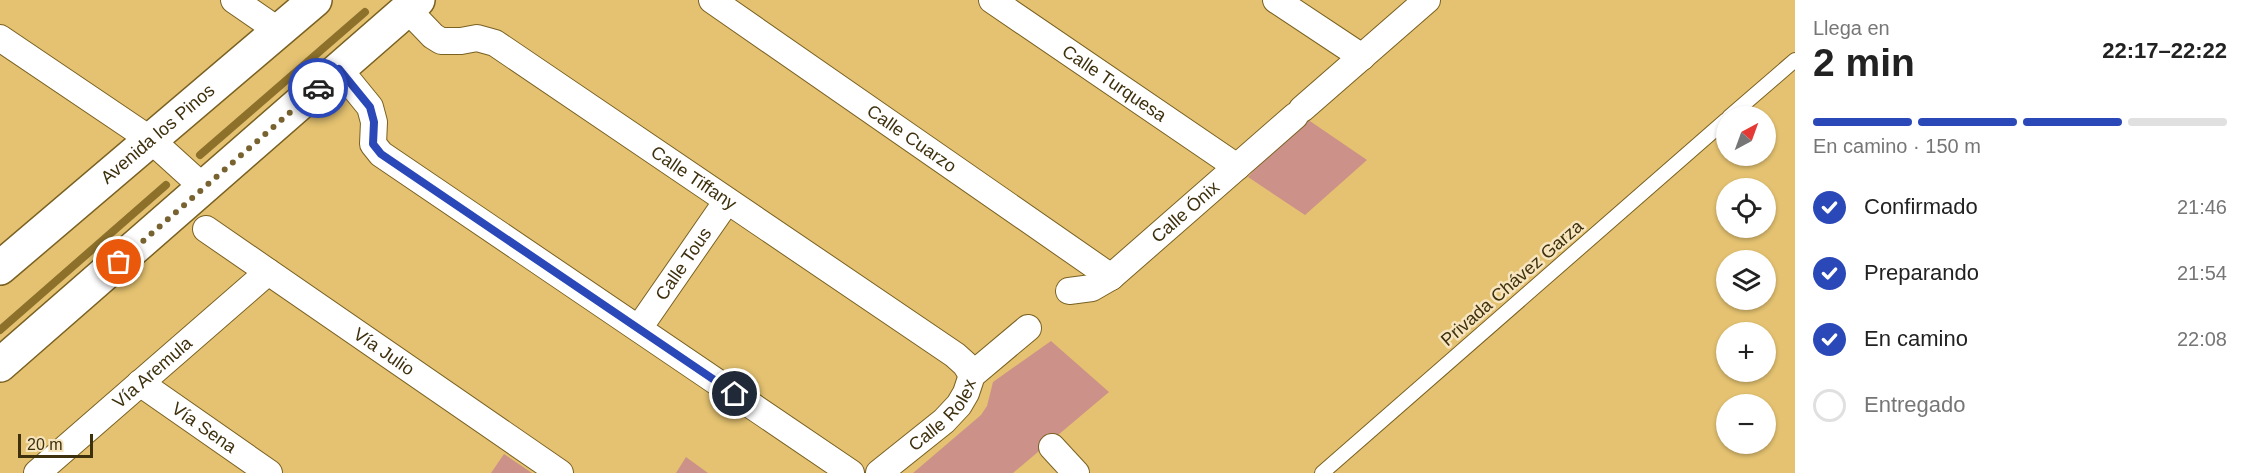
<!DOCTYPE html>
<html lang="es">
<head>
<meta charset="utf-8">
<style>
  body { margin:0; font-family:Arial,sans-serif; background:#f6f6f6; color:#222; height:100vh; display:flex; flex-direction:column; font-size:22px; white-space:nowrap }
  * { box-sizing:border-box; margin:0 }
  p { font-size:20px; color:#767676 }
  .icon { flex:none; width:33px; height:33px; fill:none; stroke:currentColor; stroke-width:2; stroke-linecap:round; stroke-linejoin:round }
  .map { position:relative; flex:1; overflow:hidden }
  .drawer { display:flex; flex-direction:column; background:#fff; width:450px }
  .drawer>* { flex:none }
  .needle { width:39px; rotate:41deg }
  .buttons { position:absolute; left:1716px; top:106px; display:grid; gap:12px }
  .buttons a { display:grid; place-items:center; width:60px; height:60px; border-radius:50%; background:#fff; box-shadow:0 2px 4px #0004; font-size:30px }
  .scale { position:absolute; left:18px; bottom:15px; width:75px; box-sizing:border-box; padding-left:6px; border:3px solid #3e300d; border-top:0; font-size:16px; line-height:21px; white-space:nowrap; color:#3e300d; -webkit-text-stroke:4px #f6e5be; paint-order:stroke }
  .pin { position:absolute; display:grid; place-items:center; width:51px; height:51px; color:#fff; margin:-26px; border:3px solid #fff; border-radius:50%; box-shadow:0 2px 6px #0007 }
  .courier { position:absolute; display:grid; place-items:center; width:60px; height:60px; margin:-30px; border:4px solid #2b48b8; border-radius:50%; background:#fff; color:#222; box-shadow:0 2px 8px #0007 }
  .headline em { font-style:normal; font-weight:600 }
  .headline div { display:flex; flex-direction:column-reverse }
  .headline { display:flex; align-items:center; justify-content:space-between; height:102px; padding:0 18px }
  h1 { font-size:39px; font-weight:600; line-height:45px }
  .bar { display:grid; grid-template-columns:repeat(4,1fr); gap:9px 6px; align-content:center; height:72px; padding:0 18px }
  .bar i { height:8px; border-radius:4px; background:#e0e0e0 }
  .bar .active { background:#2b48b8 }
  .bar p { grid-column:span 4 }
  ol { padding:0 18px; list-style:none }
  li { display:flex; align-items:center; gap:18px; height:66px }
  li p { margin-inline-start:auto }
  li .icon { padding:6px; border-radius:50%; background:#2b48b8; color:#fff; stroke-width:4 }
  li:last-child { color:#767676 }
  li i { width:33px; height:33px; border:3px solid #e0e0e0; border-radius:50% }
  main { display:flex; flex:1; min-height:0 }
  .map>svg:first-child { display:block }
  .green { fill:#cc9189 }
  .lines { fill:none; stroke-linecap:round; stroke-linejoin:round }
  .stream { stroke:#8d712b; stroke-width:8 }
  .service-casing { stroke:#7a6122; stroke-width:16 }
  .minor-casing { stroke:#7a6122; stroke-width:28 }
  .tertiary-casing { stroke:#7a6122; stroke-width:36 }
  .service { stroke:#fff; stroke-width:14 }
  .minor { stroke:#fff; stroke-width:26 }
  .tertiary { stroke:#fff; stroke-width:33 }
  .done { stroke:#786330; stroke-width:6; stroke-dasharray:0 10.8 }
  .route { stroke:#2b48b8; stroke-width:8 }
  .labels { text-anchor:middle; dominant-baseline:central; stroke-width:5; stroke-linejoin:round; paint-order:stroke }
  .street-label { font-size:18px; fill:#3e300d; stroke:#f6e5be }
</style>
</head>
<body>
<main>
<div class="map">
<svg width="1795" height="473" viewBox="0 0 1795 473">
  <rect width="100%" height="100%" fill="#e4c271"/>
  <path class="green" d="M1304,117L1367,160L1305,215L1248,177Z
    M1051,341L1109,392L1013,473H913L981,415L987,406L993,382Z
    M504,454L532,473H491Z
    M686,457L708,473H676Z"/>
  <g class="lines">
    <path class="stream" d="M200,155L365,12
      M0,330L166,185"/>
    <defs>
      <path id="service" d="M1729,117L1795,60
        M1322,473L1726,120"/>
      <g id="minor">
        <path d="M234,0L279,31"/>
        <path id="s1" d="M712,0L1111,277"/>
        <path id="s2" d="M992,0L1237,167"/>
        <path d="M1276,0L1362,57"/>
        <path id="s3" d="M407,9L433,36L441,41H461L477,38L495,43L955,355L965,364L972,375"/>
        <path d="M0,38L151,140L204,188"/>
        <path d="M339,69L370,107L374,122L373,144L381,154L851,473"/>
        <path d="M1302,109L1427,0"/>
        <path id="s4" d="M206,229L560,473"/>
        <path id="s5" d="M1069,291L1092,288L1111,277L1295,116"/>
        <path id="s6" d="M639,328L727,201"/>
        <path id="s7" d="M140,383L269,473"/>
        <path d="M1052,447L1076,473"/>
        <path id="s8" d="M37,473L268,272"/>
        <path id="s9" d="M879,473L944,421L959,405L966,393L972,375L1028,328"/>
      </g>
      <g id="tertiary">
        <path id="s10" d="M0,268L315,0"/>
        <path d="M0,365L418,0"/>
      </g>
    </defs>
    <use href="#service" class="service-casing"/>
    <use href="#minor" class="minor-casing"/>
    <use href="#tertiary" class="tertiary-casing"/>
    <use href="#service" class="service"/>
    <use href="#minor" class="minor"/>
    <use href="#tertiary" class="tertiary"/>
  </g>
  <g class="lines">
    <path class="done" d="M119,262L318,88"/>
    <path class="route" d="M318,88L339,69L370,107L374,122L373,144L381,154L735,394"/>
  </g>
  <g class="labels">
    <g class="street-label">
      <text stroke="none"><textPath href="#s2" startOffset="148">Calle Turquesa</textPath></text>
      <text stroke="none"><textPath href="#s10" startOffset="207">Avenida los Pinos</textPath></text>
      <text stroke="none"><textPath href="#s1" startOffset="243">Calle Cuarzo</textPath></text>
      <text stroke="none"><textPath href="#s3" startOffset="342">Calle Tiffany</textPath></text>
      <text stroke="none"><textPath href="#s5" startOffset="144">Calle Ónix</textPath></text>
      <text stroke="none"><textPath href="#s6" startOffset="78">Calle Tous</textPath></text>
      <text transform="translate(1512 283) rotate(-41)">Privada Chávez Garza</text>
      <text stroke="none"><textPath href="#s4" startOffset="216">Vía Julio</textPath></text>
      <text stroke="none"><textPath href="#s8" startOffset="153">Vía Aremula</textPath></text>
      <text stroke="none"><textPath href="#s9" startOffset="87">Calle Rolex</textPath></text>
      <text stroke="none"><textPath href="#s7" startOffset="78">Vía Sena</textPath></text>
    </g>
  </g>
</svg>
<div class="buttons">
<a><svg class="needle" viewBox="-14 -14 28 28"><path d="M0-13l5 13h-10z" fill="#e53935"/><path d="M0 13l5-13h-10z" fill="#767676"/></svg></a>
<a><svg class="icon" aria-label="locate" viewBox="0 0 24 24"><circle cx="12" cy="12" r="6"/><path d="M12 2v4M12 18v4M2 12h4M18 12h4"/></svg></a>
<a><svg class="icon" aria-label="layers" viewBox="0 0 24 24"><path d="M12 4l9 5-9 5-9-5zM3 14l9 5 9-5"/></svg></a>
<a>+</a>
<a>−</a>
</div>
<div class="scale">20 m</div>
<div class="pin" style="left:119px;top:262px;background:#ea580c"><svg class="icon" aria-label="bag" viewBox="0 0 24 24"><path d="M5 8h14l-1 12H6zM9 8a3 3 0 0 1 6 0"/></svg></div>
<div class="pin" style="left:735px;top:394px;background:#1f2937"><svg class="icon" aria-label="home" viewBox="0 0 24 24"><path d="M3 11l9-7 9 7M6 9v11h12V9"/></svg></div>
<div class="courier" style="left:318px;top:88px"><svg class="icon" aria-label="car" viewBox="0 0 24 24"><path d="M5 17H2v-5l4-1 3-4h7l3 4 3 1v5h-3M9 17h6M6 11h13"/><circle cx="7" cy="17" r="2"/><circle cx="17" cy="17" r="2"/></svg></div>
</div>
<section class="drawer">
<div class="headline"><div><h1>2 min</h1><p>Llega en</p></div><em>22:17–22:22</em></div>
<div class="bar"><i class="active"></i><i class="active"></i><i class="active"></i><i></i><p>En camino · 150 m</p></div>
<ol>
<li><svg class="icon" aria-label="check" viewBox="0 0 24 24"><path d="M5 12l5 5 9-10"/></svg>Confirmado<p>21:46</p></li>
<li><svg class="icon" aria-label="check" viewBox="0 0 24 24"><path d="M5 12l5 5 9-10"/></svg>Preparando<p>21:54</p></li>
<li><svg class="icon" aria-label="check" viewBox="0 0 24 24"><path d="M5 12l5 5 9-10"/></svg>En camino<p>22:08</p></li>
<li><i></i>Entregado</li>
</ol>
</section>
</main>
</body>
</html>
